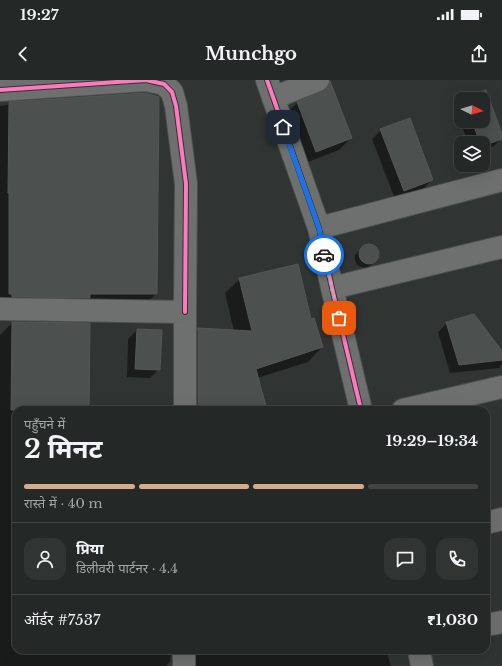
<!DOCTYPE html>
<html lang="hi">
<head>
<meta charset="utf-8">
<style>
  body { margin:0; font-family:"Libre Baskerville","Noto Sans Devanagari",serif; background:#303432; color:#f1f3f6; height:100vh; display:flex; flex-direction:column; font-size:15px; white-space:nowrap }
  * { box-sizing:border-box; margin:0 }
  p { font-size:13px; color:#a3a6a7 }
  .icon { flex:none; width:22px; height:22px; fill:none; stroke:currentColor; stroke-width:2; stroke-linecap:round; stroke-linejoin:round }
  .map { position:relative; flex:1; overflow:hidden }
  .panel { position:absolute; left:12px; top:326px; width:478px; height:248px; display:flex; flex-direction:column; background:#242826; border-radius:12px; box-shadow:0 4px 16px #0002,0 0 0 1px #414443 }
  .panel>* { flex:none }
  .needle { width:26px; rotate:95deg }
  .buttons { position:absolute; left:454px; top:12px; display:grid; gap:8px }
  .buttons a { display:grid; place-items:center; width:36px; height:36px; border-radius:8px; background:#242826; box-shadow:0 4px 16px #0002,0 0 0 1px #414443; font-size:20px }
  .pin { position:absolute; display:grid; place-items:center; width:34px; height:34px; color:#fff; margin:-17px; border-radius:8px; box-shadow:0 2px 6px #0006 }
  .courier { position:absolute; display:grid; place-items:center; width:40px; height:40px; margin:-20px; border:3px solid #1a73e8; border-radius:50%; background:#fff; color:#222; box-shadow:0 1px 5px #0007 }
  .overview em { font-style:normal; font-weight:700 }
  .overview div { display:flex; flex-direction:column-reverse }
  .overview { display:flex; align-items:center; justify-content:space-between; height:68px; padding:0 12px }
  h1 { font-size:26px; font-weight:700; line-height:30px }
  .bar { display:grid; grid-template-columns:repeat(4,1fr); gap:6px 4px; align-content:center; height:48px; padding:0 12px }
  .bar i { height:5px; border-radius:3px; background:#414443 }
  .bar .selected { background:#d6ab8b }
  .bar p { grid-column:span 4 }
  .line { display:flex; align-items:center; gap:10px; padding:0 12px; border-top:1px solid #414443 }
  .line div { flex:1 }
  .round { display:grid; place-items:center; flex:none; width:42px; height:42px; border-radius:12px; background:#303432 }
  .status { display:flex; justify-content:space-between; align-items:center; height:28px; padding:0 20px; background:#242826; direction:ltr }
  .status svg { height:11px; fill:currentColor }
  header { display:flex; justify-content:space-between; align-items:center; height:52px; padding:0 12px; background:#242826; font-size:18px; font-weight:700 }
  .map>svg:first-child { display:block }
  .shadow { fill:#0007 }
  .building { fill:#4c504f; stroke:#545756 }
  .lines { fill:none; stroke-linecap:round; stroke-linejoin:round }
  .street-casing { stroke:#4c504f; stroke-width:24 }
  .street { stroke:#6e7070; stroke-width:22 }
  .cycleway-casing { stroke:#2f3634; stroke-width:6 }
  .cycleway { stroke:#fd7abc; stroke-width:4 }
  .done { stroke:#adb2b0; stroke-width:4; stroke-dasharray:0 7.2 }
  .route { stroke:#1a73e8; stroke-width:5 }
</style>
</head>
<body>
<div class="status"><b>19:27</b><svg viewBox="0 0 49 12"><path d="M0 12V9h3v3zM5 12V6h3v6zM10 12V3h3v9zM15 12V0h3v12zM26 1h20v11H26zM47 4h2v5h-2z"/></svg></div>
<header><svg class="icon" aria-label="back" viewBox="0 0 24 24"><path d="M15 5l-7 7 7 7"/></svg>Munchgo<svg class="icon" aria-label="share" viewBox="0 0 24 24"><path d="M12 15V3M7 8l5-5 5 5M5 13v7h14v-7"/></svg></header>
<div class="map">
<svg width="502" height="586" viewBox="0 0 502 586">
  <rect width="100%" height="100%" fill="#303533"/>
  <path class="shadow" d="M331,3L351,58L339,70L303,84L285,35L297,23L320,14Z
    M485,11L502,58L494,66L483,70V63H468L455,27L461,21V41H483V19H463Z
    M145,14L158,17L156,214L141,229L0,232V26L7,25L9,23Z
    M381,50L432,100L424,108L395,119L372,59Z
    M367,164L372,165L376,168L378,172V177L370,186L366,188L361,187L357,185L355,180V175L363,166Z
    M240,199L311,241L322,267L308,282L257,298L265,330H183V264L198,249L234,251L225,213Z
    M12,243L89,244L88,330H16V570H386L391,586H182L175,573L171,572L170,582L166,586H0V255Z
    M447,243L502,272V284L499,288L450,293L438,252Z
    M137,250L159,289L150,298L127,297L128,259Z"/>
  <path class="building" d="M330,1L352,58L316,72L297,22L323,11L328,7Z
    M486,10L502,54V59L483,66V63H480L472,41H483V19H463V18Z
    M145,13L159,17L157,214H90V218L12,217V214H9V113H8L9,22Z
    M410,38L433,100L404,111L380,49Z
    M359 174a10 10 0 1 1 20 0a10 10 0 1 1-20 0Z
    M298,184L311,239L314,238L323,267L256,289L267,330H198V248L252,251L239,198Z
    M474,234L502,271V280L459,285L446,242Z
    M12,242L90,243L89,330H11Z
    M137,249L162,250L160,290L135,289Z"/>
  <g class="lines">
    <defs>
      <path id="street" d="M267,0L319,148L332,208L361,330
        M0,10L146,0L164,4L172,12L176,26L186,104L185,232
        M273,18L318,0
        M319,148L502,100
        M332,208L502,167
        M0,229L185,232V330
        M403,330L502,307
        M486,443L502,439
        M486,545L502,542
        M419,570L422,586
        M184,586V570"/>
    </defs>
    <use href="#street" class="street-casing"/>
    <use href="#street" class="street"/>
    <defs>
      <path id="cycleway" d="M267,0L319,148L332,208L361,330
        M0,10L146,0L164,4L172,12L176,26L186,104L185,232"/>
    </defs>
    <use href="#cycleway" class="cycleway-casing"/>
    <use href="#cycleway" class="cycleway"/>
  </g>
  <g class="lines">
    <path class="done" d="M324,175L339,238"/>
    <path class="route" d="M283,47L319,148L324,175"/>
  </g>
</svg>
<div class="buttons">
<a><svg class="needle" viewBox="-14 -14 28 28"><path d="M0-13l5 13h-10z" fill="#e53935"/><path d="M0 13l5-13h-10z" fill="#a3a6a7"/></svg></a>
<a><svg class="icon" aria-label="layers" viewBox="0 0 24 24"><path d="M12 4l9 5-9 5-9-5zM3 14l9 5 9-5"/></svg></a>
</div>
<div class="pin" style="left:339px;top:238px;background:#ea580c"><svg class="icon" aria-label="bag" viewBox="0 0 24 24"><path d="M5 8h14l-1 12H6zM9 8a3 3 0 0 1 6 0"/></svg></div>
<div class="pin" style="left:283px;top:47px;background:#1f2937"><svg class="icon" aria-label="home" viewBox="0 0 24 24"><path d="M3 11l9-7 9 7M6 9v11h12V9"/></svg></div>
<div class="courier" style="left:324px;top:175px"><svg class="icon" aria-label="car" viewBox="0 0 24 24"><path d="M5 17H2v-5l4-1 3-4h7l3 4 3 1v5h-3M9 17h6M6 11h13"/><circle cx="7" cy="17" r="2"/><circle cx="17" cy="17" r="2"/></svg></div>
<section class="panel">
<div class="overview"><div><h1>2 मिनट</h1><p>पहुँचने में</p></div><em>19:29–19:34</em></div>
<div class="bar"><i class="selected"></i><i class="selected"></i><i class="selected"></i><i></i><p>रास्ते में · 40 m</p></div>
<div class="line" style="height:72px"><a class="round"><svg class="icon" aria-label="person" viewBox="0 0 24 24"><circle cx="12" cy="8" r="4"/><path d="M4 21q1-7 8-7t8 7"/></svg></a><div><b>प्रिया</b><p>डिलीवरी पार्टनर · 4.4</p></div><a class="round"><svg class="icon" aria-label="chat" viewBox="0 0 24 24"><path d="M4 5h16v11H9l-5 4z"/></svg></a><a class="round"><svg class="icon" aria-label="phone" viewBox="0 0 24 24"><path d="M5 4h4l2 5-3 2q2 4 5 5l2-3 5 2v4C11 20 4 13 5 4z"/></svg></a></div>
<div class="line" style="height:52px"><div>ऑर्डर #7537</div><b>₹1,030</b></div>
</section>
</div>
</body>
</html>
